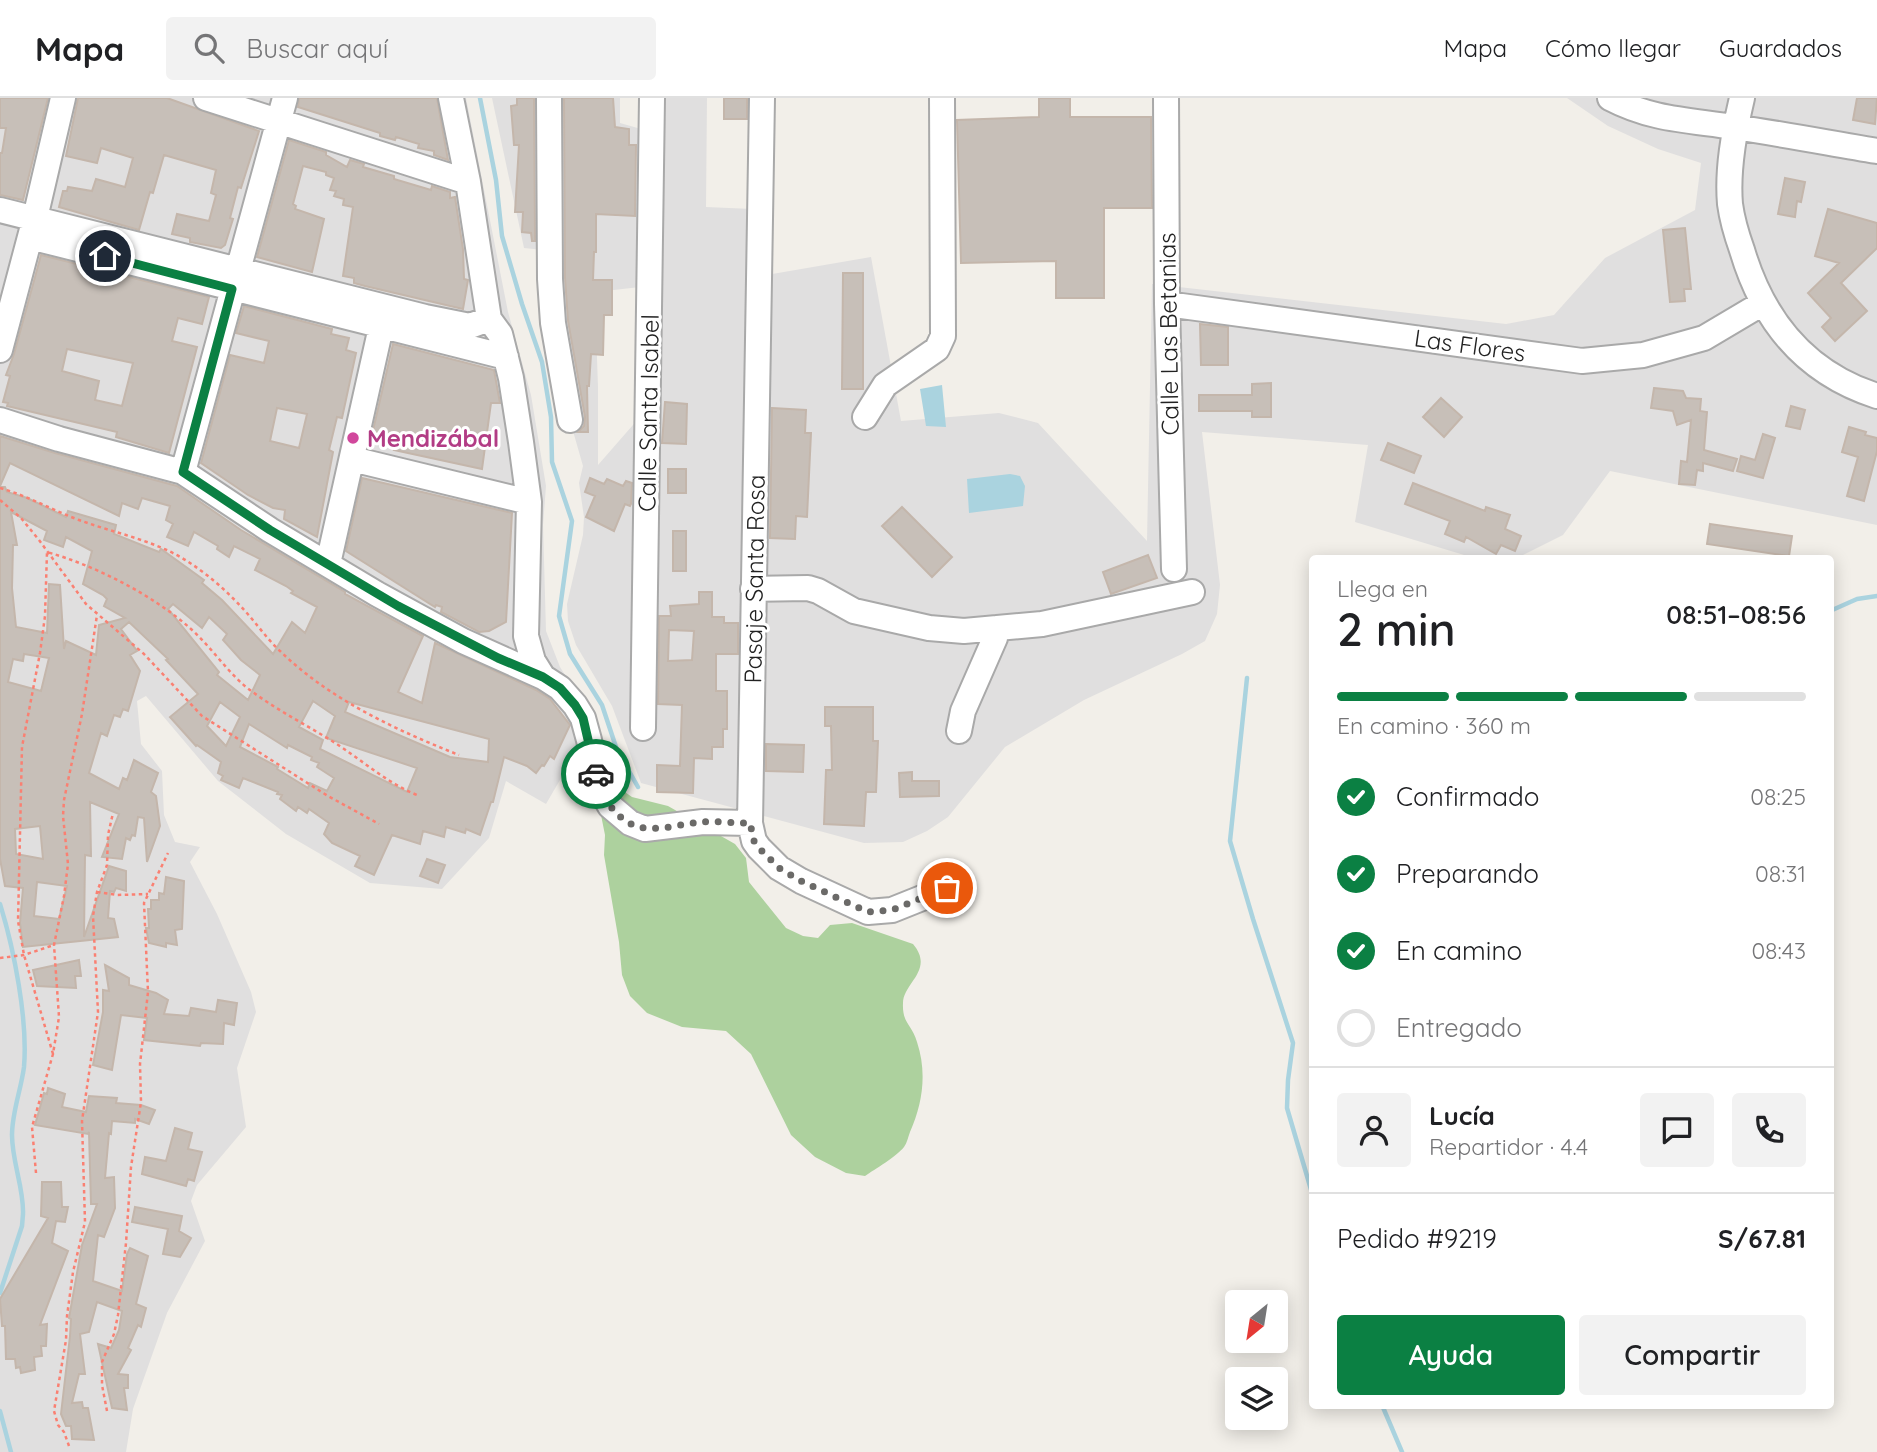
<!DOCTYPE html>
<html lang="es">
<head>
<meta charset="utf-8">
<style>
  body { margin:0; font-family:Quicksand,sans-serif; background:#f2f2f2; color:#202124; height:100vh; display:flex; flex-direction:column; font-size:26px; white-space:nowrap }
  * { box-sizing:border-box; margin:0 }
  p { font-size:23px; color:#757577 }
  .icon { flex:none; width:38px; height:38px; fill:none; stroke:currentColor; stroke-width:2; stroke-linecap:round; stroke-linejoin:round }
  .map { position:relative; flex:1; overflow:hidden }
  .panel { position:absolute; left:1309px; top:457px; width:525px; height:854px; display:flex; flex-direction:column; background:#fff; border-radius:7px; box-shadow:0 4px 18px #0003 }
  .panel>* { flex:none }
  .needle { width:46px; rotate:210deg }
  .tools { position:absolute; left:1225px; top:1192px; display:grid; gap:14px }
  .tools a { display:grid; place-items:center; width:63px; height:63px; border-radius:7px; background:#fff; box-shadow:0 4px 18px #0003; font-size:35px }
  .pin { position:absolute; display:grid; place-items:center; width:60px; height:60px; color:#fff; margin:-30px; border:4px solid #fff; border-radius:50%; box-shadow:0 2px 7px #0007 }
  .courier { position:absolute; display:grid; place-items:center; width:70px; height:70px; margin:-35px; border:5px solid #0b8043; border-radius:50%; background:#fff; color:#222; box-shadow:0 2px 9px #0007 }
  .headline em { font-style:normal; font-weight:600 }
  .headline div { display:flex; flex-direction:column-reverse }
  .headline { display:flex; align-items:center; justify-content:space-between; height:119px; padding:0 28px }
  h1 { font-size:46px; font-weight:600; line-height:52px }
  .bar { display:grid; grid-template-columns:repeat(4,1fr); gap:10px 7px; align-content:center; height:84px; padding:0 28px }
  .bar i { height:9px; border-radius:5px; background:#e0e0e0 }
  .bar .current { background:#0b8043 }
  .bar p { grid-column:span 4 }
  .line { display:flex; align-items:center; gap:18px; padding:0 28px; border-top:2px solid #e0e0e0 }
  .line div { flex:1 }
  .round { display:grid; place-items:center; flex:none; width:74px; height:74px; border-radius:7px; background:#f2f2f2 }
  ol { padding:0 28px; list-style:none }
  li { display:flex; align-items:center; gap:21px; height:77px }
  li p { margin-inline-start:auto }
  li .icon { padding:7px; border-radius:50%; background:#0b8043; color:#fff; stroke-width:4 }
  li:last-child { color:#757577 }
  li i { width:38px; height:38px; border:4px solid #e0e0e0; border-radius:50% }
  .action { display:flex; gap:14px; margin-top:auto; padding:14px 28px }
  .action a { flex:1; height:80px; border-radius:7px; background:#0b8043; color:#fff; font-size:28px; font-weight:600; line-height:80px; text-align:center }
  .action a+a { background:#f2f2f2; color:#202124 }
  header { display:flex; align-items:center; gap:42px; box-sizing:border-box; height:98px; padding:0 35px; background:#fff; border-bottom:2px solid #e0e0e0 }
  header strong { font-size:33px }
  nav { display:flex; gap:38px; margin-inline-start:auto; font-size:24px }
  .search { width:490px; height:63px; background:#f2f2f2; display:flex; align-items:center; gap:18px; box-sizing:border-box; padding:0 24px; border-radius:7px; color:#757577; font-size:26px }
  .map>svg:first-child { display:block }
  .residential { fill:#e0dfdf }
  .forest { fill:#add19e }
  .water { fill:#aad3df }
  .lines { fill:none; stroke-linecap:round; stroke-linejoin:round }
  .stream { stroke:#aad3df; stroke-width:4.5 }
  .building { fill:#c7bfb8; stroke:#c4b6ab; stroke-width:2; fill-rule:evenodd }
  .minor-casing { stroke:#a9a9a9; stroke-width:28 }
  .path { stroke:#fa8072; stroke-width:2.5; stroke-dasharray:3.5 3.5; stroke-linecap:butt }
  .minor { stroke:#fff; stroke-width:24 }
  .done { stroke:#6b6a68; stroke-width:7; stroke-dasharray:0 12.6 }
  .route { stroke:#0b8043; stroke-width:9 }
  .hotel-dot { fill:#d1479c; stroke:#fff; stroke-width:2.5 }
  .labels { text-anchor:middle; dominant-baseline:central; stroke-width:6; stroke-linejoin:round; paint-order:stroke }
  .street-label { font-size:24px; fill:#222; stroke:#fff }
  .hotel-label { font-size:24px; font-weight:bold; fill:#b23c85; stroke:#fff; text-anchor:start }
</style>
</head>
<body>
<header>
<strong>Mapa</strong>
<div class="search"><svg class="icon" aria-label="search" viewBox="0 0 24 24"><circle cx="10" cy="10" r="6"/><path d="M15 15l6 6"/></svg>Buscar aquí</div>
<nav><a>Mapa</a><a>Cómo llegar</a><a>Guardados</a></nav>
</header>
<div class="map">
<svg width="1877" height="1354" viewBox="0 0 1877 1354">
  <rect width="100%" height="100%" fill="#f2efe9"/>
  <path class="residential" d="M0,0H466L508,214L531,297L546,388L543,427L546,533L560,569L590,617L578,651L546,706L506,683L489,740L442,791L370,785L286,736L218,683L146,598L137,603L141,646L162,673L164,717L175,744L200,749L190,764L217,816L251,894L256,914L237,970L246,1029L197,1087L191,1103L205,1143L167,1215L133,1311L126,1354H0Z
    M492,0H541L543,152L524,150Z
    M550,0H620V25L648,33L640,189L605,193L596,231L598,289V367L660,296L656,273L659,0H707L706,109L752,111L749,180L871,159L901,323L999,315L1038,325L1147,443L1152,186L1506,226L1554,217L1605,160L1695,112L1701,65L1658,51L1608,28L1567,0H1877V427L1610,373L1563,437L1517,460H1474L1355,424L1368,347L1202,334L1220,487L1217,516L1205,543L1182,556L1084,602L1005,649L948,719L927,733L903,744L864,745L641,685L612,608L576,547L568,523L567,506L583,437L584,419L579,385L583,368L573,333Z"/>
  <path class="forest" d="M590,617L606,652L610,669L622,692L632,699L668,708L735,746L746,760L749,784L786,830L803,838L818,840L830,827L852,825L913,846C935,872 903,885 903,905C902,926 912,926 917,944C927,974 923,1005 910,1034C908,1039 907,1045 904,1049C896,1059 875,1071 865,1078L846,1075L815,1059L791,1037L751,956L726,933L682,929L647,915L630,898L622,877L619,844L604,757L605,737L600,712L588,685L574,633Z"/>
  <path class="water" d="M942,287L946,329L926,328L920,291Z
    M1010,376L1020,378L1025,388L1023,408L969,415L967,381Z"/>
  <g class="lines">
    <path class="stream" d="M480,0L496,82L502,138L522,206L542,264L551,319L552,364L572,423L559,518L570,556L602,607L617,652L638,689
      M1830,513L1857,501L1877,498
      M1247,580L1230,743L1253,821L1293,945L1288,982L1287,1010L1312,1095
      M0,806C14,851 28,922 24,969C21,992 12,1014 12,1037C12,1064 24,1090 23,1116L22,1128L0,1195
      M1382,1307L1402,1354
      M0,1313L11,1354"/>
  </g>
  <path class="building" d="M0,0H48L23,102L0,97V55H2L6,30H0Z
    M78,0H167L259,33L241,90L238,89L230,120L233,121L225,147L221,150L190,144V140L172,136L177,116L209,123L216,97L211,95L216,72L164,57L153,95L150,94L139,132L59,109L63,93H67L68,89L92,93L96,81L125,89L133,60L101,50L97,65L66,58Z
    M299,0H437L448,62L434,57V53L418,50L419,46L396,39L395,42L380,38V35L298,9Z
    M517,0H534L535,143H532L531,135L522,134L523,114H515L519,47H514L511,8L517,7Z
    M564,0H613L615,29L629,31V47H636L635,118L596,116V154H594L593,182H612V217H604L603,257L591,256L589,288H587L588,334H578L584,328L585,319L568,223L565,180Z
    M724,0H747V21H724Z
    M1039,0H1070V19H1151L1152,110H1104V200H1056V163L961,165L957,22L1039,19Z
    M1857,0H1877L1875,26L1853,22Z
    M289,42L326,54V57L347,69L350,62L364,66L363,69L394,78V81L431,92L432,88L450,94V100L455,99L463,151L464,181L468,182L463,211L365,188L354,185V180L343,178L353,109L343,107L344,101L334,98L336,93L330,92L334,80L326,77V74L303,68L293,106L296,108L295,111L324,121L312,174L257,159Z
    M1785,80L1805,84L1801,104L1797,103L1795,119L1778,116Z
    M1828,111L1877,125V150L1841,185L1867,213L1835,243L1822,229L1831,220L1808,195L1839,165L1815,158Z
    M1685,130L1691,191H1684L1685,203L1670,204L1663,132Z
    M41,157L209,199L202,226L178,220L172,243L197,249L169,355L116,339L117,334L7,308L8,305L3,304L10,278L6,277L14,256ZM67,251L133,265L122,308L95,302L99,283L62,273Z
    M843,175H863V291H842Z
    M244,208L332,231L331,236L349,240L346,252L356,255L342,320L337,319L329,352L333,354L317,439L284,421L285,412L273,410L248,397L201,365L230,257L264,265L269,243L236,235ZM277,310L307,316L299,350L270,343Z
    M1200,226L1228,229V267H1201Z
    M393,246L494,272L500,305H491L482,371L394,352L396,347L371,341Z
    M1271,285V319H1252V313H1199V297H1252V286Z
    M1654,290L1683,293L1686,300L1701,301L1700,313L1707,314L1704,352L1737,361L1733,373L1703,365V373L1697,372L1695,387L1679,386L1681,363L1687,364L1691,322L1677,327L1673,313L1651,310Z
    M1441,300L1462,319L1444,339L1423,319Z
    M665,304L687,306L686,346L662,345Z
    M1791,308L1805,312L1800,331L1786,328Z
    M772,310L806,312L805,335H811L807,419L796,418L795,441L770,440Z
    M1849,329L1866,334L1865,337L1877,340V353L1864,403L1847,398L1858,359L1842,354Z
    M1763,336L1775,340L1763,380L1737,373L1741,358L1755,362Z
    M0,338L55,355L177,388L241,432L345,494V496L423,538L398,594L422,605L435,545L536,592L550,601L570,627L554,661L550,658L544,668L542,667L536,675L527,668L504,659L493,704H491L480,737L466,731L465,735L446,729L444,739L423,733L420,746L392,737L374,777L355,768L360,758L332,745L324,736L329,725L309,711L307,715L298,709L296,713L280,701L282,697L277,696L278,694L243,680L239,690L221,682L223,678L218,675L221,664L197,647L196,648L170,619L198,596L166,562L168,561L129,524L121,531L137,553L130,557L140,573L128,613L123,611L120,619L114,617L107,638L101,635L89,675L119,691L123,680L127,682L134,662L158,675L151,694L156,698L160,728L147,764L144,720L138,719L135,738L132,737L130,742L126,740L122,761L102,759L119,716L90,704L91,758L85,757L84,839L109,768L126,773V793L116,790L114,794L110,793L108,820L114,821L118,839L23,849L20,825L23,790L5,788L0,761V389H5L7,394L27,400L66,419L68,413L116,427L114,436L159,454L161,451L204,482L202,485L222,502L273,556L292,524L305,535L317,509L291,495L293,493L286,488L255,472L260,461L234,448L229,459L217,451L218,448L194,434L188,448L167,439L173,426L166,422L170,408L142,400L138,411L122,405L119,418L10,365L0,388ZM11,414L47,433L44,442L63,449L66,439L92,453L83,486L103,497L107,501L104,508L125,520L99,527L96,557L66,543L64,551L60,487L49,486L47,535L16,529L12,490L13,447H17ZM173,506L202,530L209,519L227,536L223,542L241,562L260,577L248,602L217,577L219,574L168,511ZM24,556L49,560L41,593L8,584L13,561L23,563ZM313,603L335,618L326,640L417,670L407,694L320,651L323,642L299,629ZM220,604L240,619L226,648L207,628ZM349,604L489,641L488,664L450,659L345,614ZM249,626L287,650L288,647L312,659L311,662L319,665L317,669L334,680L327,693L310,685L308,690L277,671L278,669L240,649ZM40,728L43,761L16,756L15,731ZM37,784L67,788L59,821L34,818Z
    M1388,345L1421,358L1414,375L1381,362Z
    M668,371H686V395H668Z
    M362,380L512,415L506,524L489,533L479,534L441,514L442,509L436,507L435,509L346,453Z
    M590,380L604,386L607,381L623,388L626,383L632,385L631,406L630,408L625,406L614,433L586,419L595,398L585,394Z
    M1413,385L1485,413L1486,409L1510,417L1505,431L1521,438L1515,453L1501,447L1496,456L1466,439L1464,444L1445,436L1450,423L1405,406Z
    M902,409L952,459L932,479L882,428Z
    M1710,426L1792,438L1789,458L1707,446Z
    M673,433H686V473H673Z
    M1148,457L1157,480L1111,496L1103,474Z
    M699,494H712V519H724V525H738V556H716V593H727V631H723V649H712V661L694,660L693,695L657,694V667L680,668L682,607L658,606L659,518H671L670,508L699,506ZM669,532L694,533L692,562L668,563Z
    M825,609H873V643H878L876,694H866L864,728L824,726L826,672H832L831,628H825Z
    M766,646L804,647L803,674L766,673Z
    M912,674V683H939V698L900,699L899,675Z
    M427,761L445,767L438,785L420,778Z
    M166,779L184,783L182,831L175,832L177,847L166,845V849L149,845L146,830H149L148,811H151V802H159V795L164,796Z
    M79,862L81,878H75L76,890L37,888L33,872Z
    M105,867L129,880V887L156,895L168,902L164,916L189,918L191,910L216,914L218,902L237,905L234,927L224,925L223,946L201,945L200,948L144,942L147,920L121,917L112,972L93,967L103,914V892L109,893Z
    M48,990L65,996L62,1009L86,1014L89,998L117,1000L116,1005L141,1007L155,1012L149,1026L135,1021V1025L112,1023L111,1036L109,1035L105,1080L114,1079L115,1110L104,1139L98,1137L93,1183L122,1193L127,1156L130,1150L148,1158L136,1206L146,1210L141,1229L138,1227L128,1250L131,1252L118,1276L128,1277V1290H124L127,1312L112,1310L98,1246L111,1250L119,1232L122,1213L97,1204L89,1234L80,1236L85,1276H79L72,1305L82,1304L83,1310H88L94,1342L72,1341L71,1328H66L61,1316L70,1238L71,1221L69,1220L82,1147L97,1106H91L89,1034L88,1036L35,1027L44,995L47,996Z
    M175,1030L192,1035L188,1051L202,1054L194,1083L188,1081L186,1088L142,1076L145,1059L166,1063Z
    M42,1084H61L62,1109H68L65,1124L56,1123L52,1145L68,1153L40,1227L47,1226L46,1248H41L42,1258L34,1259L35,1272L21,1275L20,1269L16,1270L15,1261H6L5,1228H2L0,1201L48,1120L41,1118Z
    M135,1109L182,1118L179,1133L191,1140L180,1159L163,1156L168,1131L132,1124Z"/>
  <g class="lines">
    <defs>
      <path id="minor" d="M206,0L468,84
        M451,0L468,84L489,221L500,236L511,280L521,344L529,404L526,538L533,563L543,579
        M549,0L550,181L553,225L570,322
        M762,0L750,725L754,743L759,750L779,770L801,783L868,814L892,812L947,790
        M1166,0L1167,206L1174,471
        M1610,0C1652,22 1689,22 1734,29C1782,36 1829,45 1877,53
        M1742,0C1734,34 1727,71 1730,106C1732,121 1737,138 1742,152C1763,223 1805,275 1877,298
        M0,112L425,219L470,228L489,221
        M30,139L506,259
        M1167,206L1582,263L1643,257L1704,240L1763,205
        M0,252L35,120L63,0
        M865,319L885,287L937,251L943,238L942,0
        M0,322L59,341L183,374L270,432L377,496L463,543L543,579L560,590L575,607L583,620L589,642L598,687L610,708L630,725L645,731L703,724L750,725
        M352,361L529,404
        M183,374L285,0
        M328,466L381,229L378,213
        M753,491L808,490L818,493L854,513L929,530L964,533L1042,526L1192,494
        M643,630L652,0
        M959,633L963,613L995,540L996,530"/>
    </defs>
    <use href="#minor" class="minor-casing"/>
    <path class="path" d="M0,390C28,398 52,412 79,422C117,436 159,443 193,467C211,479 230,496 245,513C257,526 267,541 280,553C329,601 396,632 459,657
      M0,402L21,420L39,442L86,506L144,556L202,618L328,698L379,726
      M97,794L117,797L148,796
      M0,860L24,857L54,847
      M53,956L24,857L18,823L22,649L40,555L45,518L47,454C96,468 153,497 191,531C211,549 226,572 246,589C273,610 303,625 332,643C361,661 385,684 417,697
      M36,1075L32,1029L53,956L59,919L54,847L64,798L68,766L63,718L64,702L82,616L97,517
      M107,1313L102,1287V1264L114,1236L118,1217L126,1145L131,1069L141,1004L140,966L148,894L144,805L168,755
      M69,1348L64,1334L58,1327L54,1313L66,1242L67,1218L73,1174L85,1124L82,1023L98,914L93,818L97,794L107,767L108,737L113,715"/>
    <use href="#minor" class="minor"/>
  </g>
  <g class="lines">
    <path class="done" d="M596,676C600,699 620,728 645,730C662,732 683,726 700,724C717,723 734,725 750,725L754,743L759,750L779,770L801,783L868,814L892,812L947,790"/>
    <path class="route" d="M105,158L232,191L183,374L270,432L398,508L498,560L543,579L560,590L575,607L583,620L596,676"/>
  </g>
  <circle class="hotel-dot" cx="353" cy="340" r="7"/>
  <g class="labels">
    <g class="street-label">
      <text transform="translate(1168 236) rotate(-91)">Calle Las Betanias</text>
      <text transform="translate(1470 247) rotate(8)">Las Flores</text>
      <text transform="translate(648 315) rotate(-89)">Calle Santa Isabel</text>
      <text transform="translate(754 481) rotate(-89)">Pasaje Santa Rosa</text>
    </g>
    <g class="hotel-label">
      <text x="367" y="340">Mendizábal</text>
    </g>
  </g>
</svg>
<div class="tools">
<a><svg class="needle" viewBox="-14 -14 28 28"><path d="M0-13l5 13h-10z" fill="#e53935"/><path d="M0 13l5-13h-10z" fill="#757577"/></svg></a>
<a><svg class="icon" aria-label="layers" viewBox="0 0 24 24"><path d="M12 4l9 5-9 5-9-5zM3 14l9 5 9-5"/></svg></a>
</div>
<div class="pin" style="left:947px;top:790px;background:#ea580c"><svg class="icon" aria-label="bag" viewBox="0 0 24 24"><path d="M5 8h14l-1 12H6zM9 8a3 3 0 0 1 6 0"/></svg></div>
<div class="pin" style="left:105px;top:158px;background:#1f2937"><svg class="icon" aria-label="home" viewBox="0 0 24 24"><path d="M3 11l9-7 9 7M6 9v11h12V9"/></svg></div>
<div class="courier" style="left:596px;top:676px"><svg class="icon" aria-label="car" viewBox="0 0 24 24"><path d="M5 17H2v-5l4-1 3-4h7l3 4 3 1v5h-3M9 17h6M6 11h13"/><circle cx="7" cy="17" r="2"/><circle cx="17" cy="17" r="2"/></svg></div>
<section class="panel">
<div class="headline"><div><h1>2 min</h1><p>Llega en</p></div><em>08:51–08:56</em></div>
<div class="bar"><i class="current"></i><i class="current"></i><i class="current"></i><i></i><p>En camino · 360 m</p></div>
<ol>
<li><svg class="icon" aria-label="check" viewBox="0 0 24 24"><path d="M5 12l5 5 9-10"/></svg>Confirmado<p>08:25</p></li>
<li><svg class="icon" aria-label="check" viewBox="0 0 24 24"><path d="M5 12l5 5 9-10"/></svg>Preparando<p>08:31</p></li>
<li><svg class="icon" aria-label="check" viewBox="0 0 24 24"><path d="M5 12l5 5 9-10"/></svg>En camino<p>08:43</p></li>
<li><i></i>Entregado</li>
</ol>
<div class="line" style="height:126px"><a class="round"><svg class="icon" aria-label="person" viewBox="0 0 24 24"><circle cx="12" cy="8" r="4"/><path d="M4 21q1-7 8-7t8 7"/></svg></a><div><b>Lucía</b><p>Repartidor · 4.4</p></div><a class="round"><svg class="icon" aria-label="chat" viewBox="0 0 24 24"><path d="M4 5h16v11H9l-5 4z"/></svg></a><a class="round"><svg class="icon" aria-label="phone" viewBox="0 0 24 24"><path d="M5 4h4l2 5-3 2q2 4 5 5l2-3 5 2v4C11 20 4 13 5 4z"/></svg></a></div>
<div class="line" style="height:91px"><div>Pedido #9219</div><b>S/67.81</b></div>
<div class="action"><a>Ayuda</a><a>Compartir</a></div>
</section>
</div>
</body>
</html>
